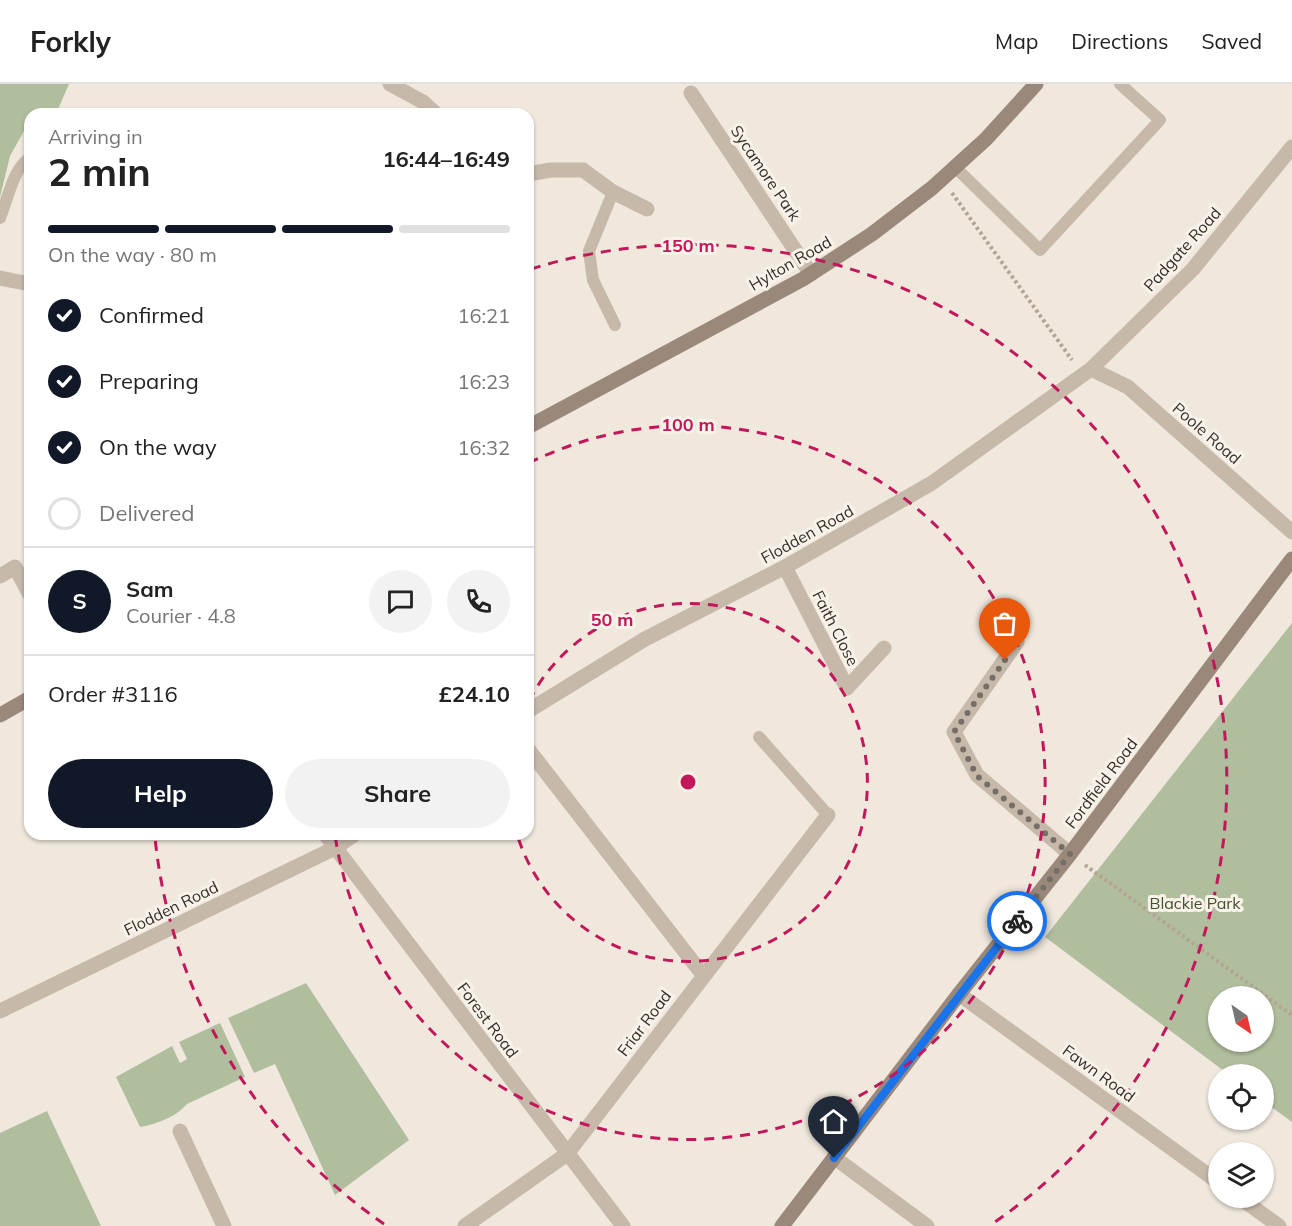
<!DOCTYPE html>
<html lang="en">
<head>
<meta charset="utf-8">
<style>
  body { margin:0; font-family:Mulish,sans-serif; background:#f2f2f2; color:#222; height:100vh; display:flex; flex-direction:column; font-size:22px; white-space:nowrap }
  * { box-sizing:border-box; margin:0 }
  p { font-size:20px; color:#767676 }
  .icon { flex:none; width:33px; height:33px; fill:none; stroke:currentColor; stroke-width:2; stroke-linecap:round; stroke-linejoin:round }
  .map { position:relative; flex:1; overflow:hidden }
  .side { position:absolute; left:24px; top:24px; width:510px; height:732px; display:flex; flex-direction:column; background:#fff; border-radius:18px; box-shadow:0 2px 4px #0004 }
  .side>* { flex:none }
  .needle { width:39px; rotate:146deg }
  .controls { position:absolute; left:1208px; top:902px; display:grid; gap:12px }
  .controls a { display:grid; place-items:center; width:66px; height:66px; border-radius:50%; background:#fff; box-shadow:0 2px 4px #0004; font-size:30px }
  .pin { position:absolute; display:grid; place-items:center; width:51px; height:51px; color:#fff; margin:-62px -26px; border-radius:50% 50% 50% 0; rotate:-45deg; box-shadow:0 0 6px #0007 }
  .pin .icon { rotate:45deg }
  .courier { position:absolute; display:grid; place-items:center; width:60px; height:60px; margin:-30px; border:4px solid #1a73e8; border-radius:50%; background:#fff; color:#222; box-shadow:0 2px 8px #0007 }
  .head em { font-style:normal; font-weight:700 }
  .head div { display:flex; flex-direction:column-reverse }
  .head { display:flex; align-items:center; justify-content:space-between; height:102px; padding:0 24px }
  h1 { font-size:39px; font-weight:700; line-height:45px }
  .bar { display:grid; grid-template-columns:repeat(4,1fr); gap:9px 6px; align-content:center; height:72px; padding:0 24px }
  .bar i { height:8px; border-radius:4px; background:#e0e0e0 }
  .bar .on { background:#111827 }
  .bar p { grid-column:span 4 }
  .line { display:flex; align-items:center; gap:15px; padding:0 24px; border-top:2px solid #e0e0e0 }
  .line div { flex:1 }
  .round { display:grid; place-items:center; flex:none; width:63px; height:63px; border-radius:32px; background:#f2f2f2 }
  ol { padding:0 24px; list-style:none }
  li { display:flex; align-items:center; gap:18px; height:66px }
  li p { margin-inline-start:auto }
  li .icon { padding:6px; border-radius:50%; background:#111827; color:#fff; stroke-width:4 }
  li:last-child { color:#767676 }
  li i { width:33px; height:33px; border:3px solid #e0e0e0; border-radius:50% }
  .primary-button { display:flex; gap:12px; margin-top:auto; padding:12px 24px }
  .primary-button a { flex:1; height:69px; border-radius:36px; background:#111827; color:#fff; font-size:24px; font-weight:700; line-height:69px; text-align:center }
  .primary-button a+a { background:#f2f2f2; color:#222 }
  header { display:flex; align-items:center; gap:36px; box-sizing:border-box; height:84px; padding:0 30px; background:#fff; border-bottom:2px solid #e0e0e0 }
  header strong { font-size:28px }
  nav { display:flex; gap:33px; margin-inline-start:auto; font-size:21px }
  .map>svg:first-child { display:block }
  .green { fill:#b1be9e; fill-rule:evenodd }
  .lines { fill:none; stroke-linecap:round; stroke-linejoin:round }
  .path { stroke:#b3a494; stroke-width:4; stroke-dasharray:3 3; stroke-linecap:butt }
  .lane { stroke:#c7b9aa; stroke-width:12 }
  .street { stroke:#c7b9aa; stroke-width:15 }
  .secondary { stroke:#9a897b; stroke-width:15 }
  .done { stroke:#766f68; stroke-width:6; stroke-dasharray:0 10.8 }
  .route { stroke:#1a73e8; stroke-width:8 }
  .ring { fill:none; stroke:#c2185b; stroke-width:3; stroke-dasharray:10 8 }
  .labels { text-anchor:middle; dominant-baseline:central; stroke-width:6; stroke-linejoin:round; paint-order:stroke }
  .street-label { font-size:16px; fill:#352e29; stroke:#f8f2e9 }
  .park-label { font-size:16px; fill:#42512f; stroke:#f8f2e9 }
  .centre { fill:#c2185b; stroke:#f8f2e9; stroke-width:3 }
  .ring-label { font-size:18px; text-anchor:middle; font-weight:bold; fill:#c2185b; stroke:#f8f2e9; stroke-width:6; stroke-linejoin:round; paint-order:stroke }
</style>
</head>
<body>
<header>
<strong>Forkly</strong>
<nav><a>Map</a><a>Directions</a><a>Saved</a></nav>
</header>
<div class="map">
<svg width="1292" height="1142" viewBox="0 0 1292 1142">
  <rect width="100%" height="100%" fill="#f0e8dd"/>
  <path class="green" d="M0,0H69L56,30L37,27L34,30H30V36L10,72L0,113Z
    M1292,539V1038L1263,1017V990H1228L1045,853ZM1218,912H1263V957H1218Z
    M306,899L409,1056L335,1111L275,980L254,989L228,934Z
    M220,939L245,993L187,1020C176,1033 157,1040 140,1043L116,993L172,962L180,979L187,975L179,958Z
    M47,1027L101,1142H0V1049Z"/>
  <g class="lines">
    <path class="path" d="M952,109L1072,276
      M1085,781L1292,931"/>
    <path class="lane" d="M955,83L1040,166L1160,36L1120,0
      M613,108L589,167L593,196L615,241
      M0,134C7,117 14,82 30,74
      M759,653L828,731"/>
    <path class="street" d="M390,0L423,18L436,30
      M691,9L811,190
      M528,90L551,86H583L613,108L647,125
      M0,194L30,200
      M1091,285L1128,303L1292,448
      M785,483L847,604L884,564
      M0,492L15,483L30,511
      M1017,558L954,648L977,691L1070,770
      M528,627L645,555L785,483L932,399L1091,285L1193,185L1292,63
      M528,665L703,891
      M325,750L623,1142
      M959,910L1218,1098
      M0,927L335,764L355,750
      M180,1047L224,1142
      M835,1074L927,1142
      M1239,1113L1279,1142
      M465,1142L567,1070L828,731"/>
    <path class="secondary" d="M528,343L803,195L872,150L932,104L986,55L1036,0
      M0,631L30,614
      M782,1142L959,910L1070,770L1292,475"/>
  </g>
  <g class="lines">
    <path class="done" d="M1005,576L954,648L977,692L1070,770L1017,837"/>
    <path class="route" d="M834,1074L1017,837"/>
  </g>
  <g class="ring">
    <path d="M529 617A179 179 0 1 1 517 750"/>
    <path d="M529 379A357 357 0 1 1 335 751"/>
    <path d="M384 1140A536 536 0 0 1 155 754M531 185A536 536 0 0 1 992 1140"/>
  </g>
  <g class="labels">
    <g class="street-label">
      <text transform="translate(766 89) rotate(56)">Sycamore Park</text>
      <text transform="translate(1182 165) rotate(-48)">Padgate Road</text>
      <text transform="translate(790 179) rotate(-30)">Hylton Road</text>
      <text transform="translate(1207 349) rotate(41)">Poole Road</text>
      <text transform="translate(807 450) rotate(-29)">Flodden Road</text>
      <text transform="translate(836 544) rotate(63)">Faith Close</text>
      <text transform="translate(1101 699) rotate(-53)">Fordfield Road</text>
      <text transform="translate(171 824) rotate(-26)">Flodden Road</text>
      <text transform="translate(488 936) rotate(53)">Forest Road</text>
      <text transform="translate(644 939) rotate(-53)">Friar Road</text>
      <text transform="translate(1099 989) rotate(36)">Fawn Road</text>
    </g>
    <g class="park-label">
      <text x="1195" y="819">Blackie Park</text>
    </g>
  </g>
  <circle cx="688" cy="698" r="9" class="centre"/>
  <g class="ring-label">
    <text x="688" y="168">150 m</text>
    <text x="688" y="347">100 m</text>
    <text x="612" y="542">50 m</text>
  </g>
</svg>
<div class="controls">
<a><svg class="needle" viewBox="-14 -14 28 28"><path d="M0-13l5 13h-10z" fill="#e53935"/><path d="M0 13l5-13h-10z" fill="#767676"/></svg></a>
<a><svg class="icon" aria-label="locate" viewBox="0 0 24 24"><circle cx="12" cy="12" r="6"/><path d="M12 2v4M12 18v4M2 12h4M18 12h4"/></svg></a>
<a><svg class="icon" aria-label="layers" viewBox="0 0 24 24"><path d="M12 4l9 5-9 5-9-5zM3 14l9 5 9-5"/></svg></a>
</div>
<div class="pin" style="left:1005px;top:576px;background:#ea580c"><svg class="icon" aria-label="bag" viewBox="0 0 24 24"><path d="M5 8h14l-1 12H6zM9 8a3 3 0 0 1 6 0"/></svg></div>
<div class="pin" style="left:834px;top:1074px;background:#1f2937"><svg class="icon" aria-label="home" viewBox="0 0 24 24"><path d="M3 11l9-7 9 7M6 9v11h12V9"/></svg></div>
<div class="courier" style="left:1017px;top:837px"><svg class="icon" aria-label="bike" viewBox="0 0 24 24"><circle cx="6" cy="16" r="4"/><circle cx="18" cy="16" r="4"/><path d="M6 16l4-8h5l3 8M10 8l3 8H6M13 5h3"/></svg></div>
<section class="side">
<div class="head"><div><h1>2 min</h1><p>Arriving in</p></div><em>16:44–16:49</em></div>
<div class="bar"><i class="on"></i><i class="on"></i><i class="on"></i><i></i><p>On the way · 80 m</p></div>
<ol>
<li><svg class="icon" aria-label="check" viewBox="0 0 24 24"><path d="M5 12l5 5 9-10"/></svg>Confirmed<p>16:21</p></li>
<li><svg class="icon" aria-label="check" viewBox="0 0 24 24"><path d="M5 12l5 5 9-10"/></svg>Preparing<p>16:23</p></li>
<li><svg class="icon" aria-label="check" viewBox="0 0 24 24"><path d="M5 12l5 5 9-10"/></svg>On the way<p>16:32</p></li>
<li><i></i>Delivered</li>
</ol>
<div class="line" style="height:108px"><b class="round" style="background:#111827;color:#fff">S</b><div><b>Sam</b><p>Courier · 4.8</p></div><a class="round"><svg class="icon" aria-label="chat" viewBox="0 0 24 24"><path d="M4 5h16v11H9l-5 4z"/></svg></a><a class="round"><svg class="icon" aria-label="phone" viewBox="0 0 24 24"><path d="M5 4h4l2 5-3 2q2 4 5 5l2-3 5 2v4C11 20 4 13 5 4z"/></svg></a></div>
<div class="line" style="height:78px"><div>Order #3116</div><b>£24.10</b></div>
<div class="primary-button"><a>Help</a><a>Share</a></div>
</section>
</div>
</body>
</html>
